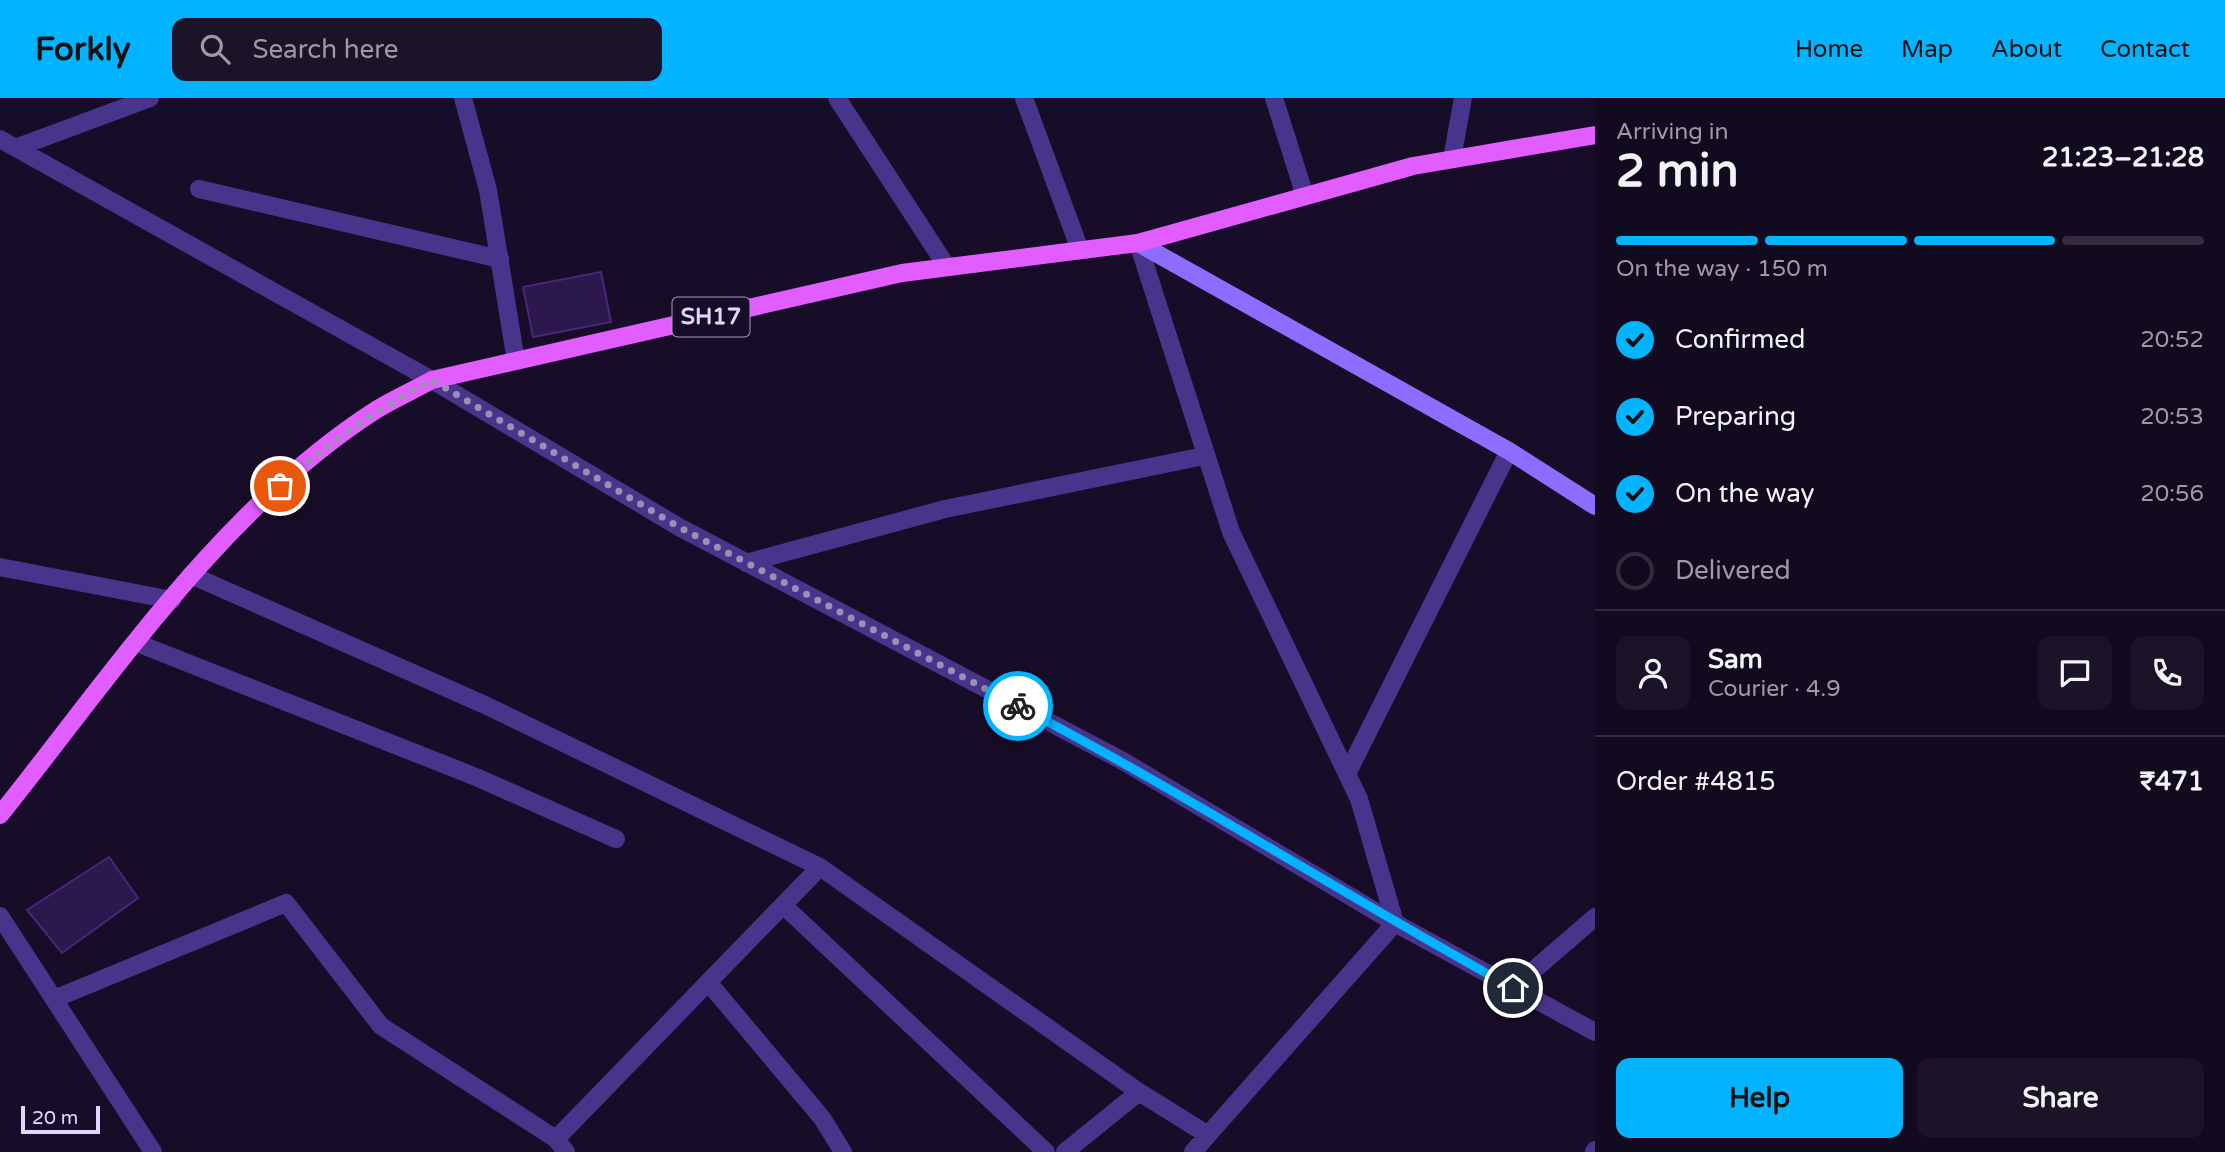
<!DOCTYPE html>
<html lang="en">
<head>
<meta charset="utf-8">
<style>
  body { margin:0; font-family:"Varela Round",sans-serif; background:#1b1328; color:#f1f3f6; height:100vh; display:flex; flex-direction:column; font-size:26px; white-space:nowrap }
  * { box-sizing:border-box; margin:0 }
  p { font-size:23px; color:#9c9aa4 }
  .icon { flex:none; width:38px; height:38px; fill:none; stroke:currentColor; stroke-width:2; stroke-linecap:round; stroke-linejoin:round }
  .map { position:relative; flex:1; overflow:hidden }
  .panel { display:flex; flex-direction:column; background:#120a1f; width:630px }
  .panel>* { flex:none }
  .scale { position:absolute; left:21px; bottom:18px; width:79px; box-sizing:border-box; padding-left:7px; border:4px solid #e2d6ff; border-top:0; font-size:19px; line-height:24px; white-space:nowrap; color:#e2d6ff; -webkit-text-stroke:5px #180d29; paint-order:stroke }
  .pin { position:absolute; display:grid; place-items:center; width:60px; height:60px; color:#fff; margin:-30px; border:4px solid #fff; border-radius:50%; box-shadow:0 2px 7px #0007 }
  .courier { position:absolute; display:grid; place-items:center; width:70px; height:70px; margin:-35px; border:5px solid #02b4ff; border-radius:50%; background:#fff; color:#222; box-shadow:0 2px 9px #0007 }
  .overview em { font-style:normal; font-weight:700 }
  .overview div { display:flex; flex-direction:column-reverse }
  .overview { display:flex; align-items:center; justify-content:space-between; height:119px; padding:0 21px }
  h1 { font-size:46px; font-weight:700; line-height:52px }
  .bar { display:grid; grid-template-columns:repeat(4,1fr); gap:10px 7px; align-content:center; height:84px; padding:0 21px }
  .bar i { height:9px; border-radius:5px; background:#312b3d }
  .bar .active { background:#02b4ff }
  .bar p { grid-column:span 4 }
  .line { display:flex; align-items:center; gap:18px; padding:0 21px; border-top:2px solid #312b3d }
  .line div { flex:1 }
  .round { display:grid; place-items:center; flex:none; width:74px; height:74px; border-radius:14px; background:#1b1328 }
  ol { padding:0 21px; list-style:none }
  li { display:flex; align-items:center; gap:21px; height:77px }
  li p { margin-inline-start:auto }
  li .icon { padding:7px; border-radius:50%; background:#02b4ff; color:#111; stroke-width:4 }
  li:last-child { color:#9c9aa4 }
  li i { width:38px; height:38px; border:4px solid #312b3d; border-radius:50% }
  .cta { display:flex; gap:14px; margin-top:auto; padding:14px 21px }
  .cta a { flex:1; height:80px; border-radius:14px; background:#02b4ff; color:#111; font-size:28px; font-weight:700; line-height:80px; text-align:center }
  .cta a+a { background:#1b1328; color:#f1f3f6 }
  header { display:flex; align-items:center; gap:42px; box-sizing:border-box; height:98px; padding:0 35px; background:#02b4ff; color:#111 }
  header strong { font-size:33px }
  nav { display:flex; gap:38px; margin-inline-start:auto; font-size:24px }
  .search { width:490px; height:63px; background:#1b1328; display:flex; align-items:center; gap:18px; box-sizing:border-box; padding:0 24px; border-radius:14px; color:#9c9aa4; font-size:26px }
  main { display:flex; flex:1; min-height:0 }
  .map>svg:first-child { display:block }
  .building { fill:#2c184c; stroke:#48277a; stroke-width:2 }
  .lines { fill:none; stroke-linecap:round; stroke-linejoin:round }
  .street { stroke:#49348c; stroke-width:18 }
  .secondary { stroke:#8d6dff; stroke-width:18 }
  .primary { stroke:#e25dff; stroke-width:18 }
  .done { stroke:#9b90b4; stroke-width:7; stroke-dasharray:0 12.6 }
  .route { stroke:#02b4ff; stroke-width:9 }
  .labels { text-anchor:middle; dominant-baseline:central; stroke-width:7; stroke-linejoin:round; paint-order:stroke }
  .shield { fill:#180d29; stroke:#a59abf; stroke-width:2 }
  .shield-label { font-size:23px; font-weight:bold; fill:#e2d6ff }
</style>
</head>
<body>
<header>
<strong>Forkly</strong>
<div class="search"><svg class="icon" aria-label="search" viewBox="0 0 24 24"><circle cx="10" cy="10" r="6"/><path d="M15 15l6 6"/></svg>Search here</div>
<nav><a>Home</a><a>Map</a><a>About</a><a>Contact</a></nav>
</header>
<main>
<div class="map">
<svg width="1595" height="1054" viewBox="0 0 1595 1054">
  <rect width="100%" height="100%" fill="#180d29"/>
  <path class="building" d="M601,174L611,224L533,239L523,189Z
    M109,759L138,800L62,855L27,812Z"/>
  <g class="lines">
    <path class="street" d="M463,0L488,92L516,263
      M837,0L947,169
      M1024,0L1080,152
      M1274,0L1305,98
      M0,41L432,282L679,429L1123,663L1395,825L1595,934
      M18,49L150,0
      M1452,61L1463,0
      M199,91L500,161
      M1138,145L1231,434L1359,701L1395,825L1193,1054
      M746,465L945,411L1204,358
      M0,469L172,502
      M191,477L485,607L820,769L1139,994L1208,1037
      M137,545L476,679L616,741
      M1347,676L1509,353
      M783,807L1046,1054
      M0,818L153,1054
      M708,884L822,1020L843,1054
      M1513,890L1595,819
      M54,901L286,805L381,928L556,1041L566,1054
      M556,1041L820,769
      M1065,1054L1139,994
      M1594,1054L1595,1052"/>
    <path class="secondary" d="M1138,145L1509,353L1595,408"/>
    <path class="primary" d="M0,717C112,577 223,410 376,312C394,301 414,292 432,282L902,175L1138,145L1413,68L1595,37"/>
  </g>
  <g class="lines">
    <path class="done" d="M280,388C327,346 376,312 432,282L679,429L1018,608"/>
    <path class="route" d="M1018,608C1186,696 1346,798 1513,890"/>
  </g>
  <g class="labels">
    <rect class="shield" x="672.5" y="199.5" width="77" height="39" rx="5"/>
    <g class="shield-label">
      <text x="711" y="219">SH17</text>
    </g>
  </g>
</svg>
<div class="scale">20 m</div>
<div class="pin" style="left:280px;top:388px;background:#ea580c"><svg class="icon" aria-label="bag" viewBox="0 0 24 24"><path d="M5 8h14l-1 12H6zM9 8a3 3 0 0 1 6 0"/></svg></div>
<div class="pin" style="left:1513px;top:890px;background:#1f2937"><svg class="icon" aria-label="home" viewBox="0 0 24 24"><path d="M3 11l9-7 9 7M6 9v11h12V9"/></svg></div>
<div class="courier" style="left:1018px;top:608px"><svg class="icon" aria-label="bike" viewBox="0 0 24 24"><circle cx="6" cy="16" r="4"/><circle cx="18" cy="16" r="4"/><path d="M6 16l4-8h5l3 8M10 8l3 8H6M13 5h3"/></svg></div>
</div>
<section class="panel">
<div class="overview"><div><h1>2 min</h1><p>Arriving in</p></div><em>21:23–21:28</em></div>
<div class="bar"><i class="active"></i><i class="active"></i><i class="active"></i><i></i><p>On the way · 150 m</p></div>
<ol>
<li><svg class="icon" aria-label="check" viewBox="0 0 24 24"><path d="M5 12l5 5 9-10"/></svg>Confirmed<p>20:52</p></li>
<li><svg class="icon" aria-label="check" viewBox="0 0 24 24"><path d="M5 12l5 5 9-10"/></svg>Preparing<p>20:53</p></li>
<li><svg class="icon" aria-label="check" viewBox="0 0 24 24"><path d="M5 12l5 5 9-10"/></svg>On the way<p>20:56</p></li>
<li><i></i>Delivered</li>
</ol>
<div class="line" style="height:126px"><a class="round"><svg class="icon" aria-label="person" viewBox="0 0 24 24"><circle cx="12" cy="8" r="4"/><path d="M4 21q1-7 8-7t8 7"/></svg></a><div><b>Sam</b><p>Courier · 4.9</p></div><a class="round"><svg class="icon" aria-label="chat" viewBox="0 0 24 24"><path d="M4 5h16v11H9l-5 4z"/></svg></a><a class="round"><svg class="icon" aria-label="phone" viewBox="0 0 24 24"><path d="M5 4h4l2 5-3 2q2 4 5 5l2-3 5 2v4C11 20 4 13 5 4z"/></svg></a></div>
<div class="line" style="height:91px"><div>Order #4815</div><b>₹471</b></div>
<div class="cta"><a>Help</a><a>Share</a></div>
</section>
</main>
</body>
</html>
